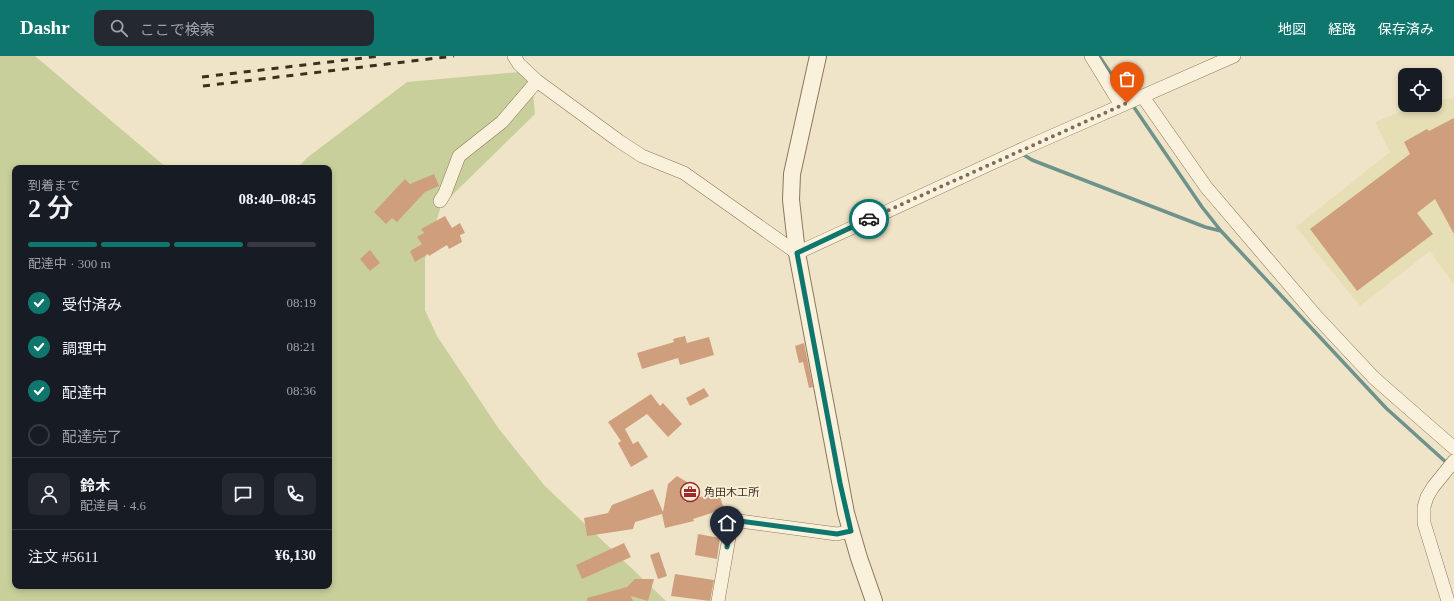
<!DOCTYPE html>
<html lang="ja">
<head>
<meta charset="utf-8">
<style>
  body { margin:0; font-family:"Times New Roman","Noto Sans JP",serif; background:#242831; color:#f1f3f6; height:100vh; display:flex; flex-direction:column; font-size:15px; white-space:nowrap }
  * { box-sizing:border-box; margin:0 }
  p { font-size:13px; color:#9ea1a6 }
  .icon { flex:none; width:22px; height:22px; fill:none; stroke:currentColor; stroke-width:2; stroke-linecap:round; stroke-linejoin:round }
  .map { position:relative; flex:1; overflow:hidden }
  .panel { position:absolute; left:12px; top:109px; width:320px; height:424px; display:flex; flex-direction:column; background:#171b24; border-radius:8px; box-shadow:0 2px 6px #0003 }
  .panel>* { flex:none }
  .fabs { position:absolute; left:1398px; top:12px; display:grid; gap:8px }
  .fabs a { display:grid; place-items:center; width:44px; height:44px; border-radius:8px; background:#171b24; box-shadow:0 2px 6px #0003; font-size:20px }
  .pin { position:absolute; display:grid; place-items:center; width:34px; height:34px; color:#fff; margin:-41px -17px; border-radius:50% 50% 50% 0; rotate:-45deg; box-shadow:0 0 4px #0007 }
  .pin .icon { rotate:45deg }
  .courier { position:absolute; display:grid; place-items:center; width:40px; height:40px; margin:-20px; border:3px solid #0f766e; border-radius:50%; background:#fff; color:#222; box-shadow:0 1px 5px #0007 }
  .summary em { font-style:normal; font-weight:600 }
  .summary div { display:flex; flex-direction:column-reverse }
  .summary { display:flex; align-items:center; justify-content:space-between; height:68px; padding:0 16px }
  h1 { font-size:26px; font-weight:600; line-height:30px }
  .bar { display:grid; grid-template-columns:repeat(4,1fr); gap:6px 4px; align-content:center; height:48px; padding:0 16px }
  .bar i { height:5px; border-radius:3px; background:#363941 }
  .bar .current { background:#0f766e }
  .bar p { grid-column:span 4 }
  .line { display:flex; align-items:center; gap:10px; padding:0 16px; border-top:1px solid #363941 }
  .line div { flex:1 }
  .round { display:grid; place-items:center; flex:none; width:42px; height:42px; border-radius:8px; background:#242831 }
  ol { padding:0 16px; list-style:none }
  li { display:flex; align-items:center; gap:12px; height:44px }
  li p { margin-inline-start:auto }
  li .icon { padding:4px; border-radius:50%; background:#0f766e; color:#fff; stroke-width:4 }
  li:last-child { color:#9ea1a6 }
  li i { width:22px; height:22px; border:2px solid #363941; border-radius:50% }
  header { display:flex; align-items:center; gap:24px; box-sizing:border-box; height:56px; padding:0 20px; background:#0f766e; color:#fff }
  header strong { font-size:19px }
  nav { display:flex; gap:22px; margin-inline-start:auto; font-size:14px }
  .search { width:280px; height:36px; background:#242831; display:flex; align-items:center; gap:10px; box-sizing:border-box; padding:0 14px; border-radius:8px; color:#9ea1a6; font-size:15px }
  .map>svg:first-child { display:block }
  .farmland { fill:#e6deb5 }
  .green { fill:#c9cf9b }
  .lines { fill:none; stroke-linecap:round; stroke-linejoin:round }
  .stream { stroke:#6f938a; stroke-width:3.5 }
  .building { fill:#cf9f7d }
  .minor-casing { stroke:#8d765c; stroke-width:14 }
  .tertiary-casing { stroke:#8d765c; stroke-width:18 }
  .minor { stroke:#faf1dc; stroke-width:13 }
  .tertiary { stroke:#faf1dc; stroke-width:16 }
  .rail { stroke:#3d2e20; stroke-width:3; stroke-dasharray:7 7; stroke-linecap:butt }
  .done { stroke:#7c6e5b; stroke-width:4; stroke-dasharray:0 7.2 }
  .route { stroke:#0f766e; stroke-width:5 }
  .labels { text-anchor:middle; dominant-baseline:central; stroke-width:4; stroke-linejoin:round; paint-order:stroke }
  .poi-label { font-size:11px; fill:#3d2e20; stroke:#f7eed8; text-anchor:start }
</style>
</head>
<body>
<header>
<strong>Dashr</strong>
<div class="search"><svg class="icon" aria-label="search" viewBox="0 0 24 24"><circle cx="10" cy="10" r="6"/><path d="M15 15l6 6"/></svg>ここで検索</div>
<nav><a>地図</a><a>経路</a><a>保存済み</a></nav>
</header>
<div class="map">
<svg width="1454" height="545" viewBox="0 0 1454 545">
  <rect width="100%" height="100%" fill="#f0e4c8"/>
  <path class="farmland" d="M1454,42V229L1430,195L1360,250L1296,171L1390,96L1375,66L1417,49H1435V45Z"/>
  <path class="green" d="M0,0H35L167,112H15V530H329V112H297L308,101L407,26L531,15L535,58L441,150L425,203V254L437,280L499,373L544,429L666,545H0Z"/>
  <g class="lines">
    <path class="stream" d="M1099,0L1202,151L1221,175L1386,352L1448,408
      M1024,99L1032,104L1205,171L1221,175"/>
  </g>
  <path class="building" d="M1454,62V178L1435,143L1417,157L1433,178L1357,235L1310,173L1410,98L1404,86L1427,73L1429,75Z
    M434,118L439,130L425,136L397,166L392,162L386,168L374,156L405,123L410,128Z
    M445,160L452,172L460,167L465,177L460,179L462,186L449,193L447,189L429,200L428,198L415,206L410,195L422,188L417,181L424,177L421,173Z
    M370,194L380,207L370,215L360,203Z
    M685,280L687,287L709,281L714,299L680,309L678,302L642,313L637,297L674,286L673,283Z
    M804,287L813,331L809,332L803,306L799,307L795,290Z
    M704,332L709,340L690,350L686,342Z
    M651,338L660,350L663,347L682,368L668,381L647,358L625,373L633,388L638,385L648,401L631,411L618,387L621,385L608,366Z
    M677,420L687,426L685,446L718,435L724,453L693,463L694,465L665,472L662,458L635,466L633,473L587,480L584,462L608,457L612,449L653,433L663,456L668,428Z
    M698,478L720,482L717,503L695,499Z
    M624,487L631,501L582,523L576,509Z
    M659,496L667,520L658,523L650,499Z
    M675,518L714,524L710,545L671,540Z
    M635,523H654L648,545L631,540L633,545H587V542L627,531Z"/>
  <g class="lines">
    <defs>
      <path id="minor" d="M514,0L519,8L537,25L619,85L642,100L684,117L797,197L1027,91L1234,0
        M1091,0L1121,49
        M1143,41L1206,131L1316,260L1374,322L1454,392
        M440,145L445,137L459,100L502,66L537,25
        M718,545L732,464L837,478L851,475
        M1448,545L1424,467V451L1427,441L1433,431L1454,405"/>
      <path id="tertiary" d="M818,0L792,118L791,144L797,197L846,457L859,502L874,545"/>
    </defs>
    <use href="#minor" class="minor-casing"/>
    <use href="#tertiary" class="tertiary-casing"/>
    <use href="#minor" class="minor"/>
    <use href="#tertiary" class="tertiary"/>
    <path class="rail" d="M202,21L380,0
      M203,30L454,0"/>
  </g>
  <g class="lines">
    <path class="done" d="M869,163L1127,47"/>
    <path class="route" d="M727,491L732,464L837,478L851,475L840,427L797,197L869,163"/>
  </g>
  <defs>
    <symbol id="office-ring" viewBox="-11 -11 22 22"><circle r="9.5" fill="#f7eed8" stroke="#9e2a2b" stroke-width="1.5"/><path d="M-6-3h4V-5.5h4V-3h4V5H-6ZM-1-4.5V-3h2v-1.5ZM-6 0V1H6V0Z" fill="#9e2a2b"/></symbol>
  </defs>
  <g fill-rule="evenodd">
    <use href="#office-ring" x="679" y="425" width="22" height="22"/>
  </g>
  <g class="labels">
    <g class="poi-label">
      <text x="704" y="436">角田木工所</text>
    </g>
  </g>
</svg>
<div class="fabs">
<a><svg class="icon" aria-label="locate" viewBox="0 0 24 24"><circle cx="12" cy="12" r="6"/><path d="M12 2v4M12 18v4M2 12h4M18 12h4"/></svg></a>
</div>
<div class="pin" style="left:1127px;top:47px;background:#ea580c"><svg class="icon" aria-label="bag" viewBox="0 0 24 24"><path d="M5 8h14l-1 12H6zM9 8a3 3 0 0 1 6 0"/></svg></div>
<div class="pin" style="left:727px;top:491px;background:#1f2937"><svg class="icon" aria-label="home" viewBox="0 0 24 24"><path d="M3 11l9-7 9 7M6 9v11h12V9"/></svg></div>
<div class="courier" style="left:869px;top:163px"><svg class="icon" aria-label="car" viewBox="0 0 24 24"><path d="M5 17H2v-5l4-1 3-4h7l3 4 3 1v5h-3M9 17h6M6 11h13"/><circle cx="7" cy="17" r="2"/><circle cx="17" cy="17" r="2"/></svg></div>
<section class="panel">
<div class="summary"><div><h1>2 分</h1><p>到着まで</p></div><em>08:40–08:45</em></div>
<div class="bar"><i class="current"></i><i class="current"></i><i class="current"></i><i></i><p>配達中 · 300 m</p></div>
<ol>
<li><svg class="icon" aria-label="check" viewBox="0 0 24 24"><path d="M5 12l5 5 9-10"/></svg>受付済み<p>08:19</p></li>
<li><svg class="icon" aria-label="check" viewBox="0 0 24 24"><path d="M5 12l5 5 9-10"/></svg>調理中<p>08:21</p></li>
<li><svg class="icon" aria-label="check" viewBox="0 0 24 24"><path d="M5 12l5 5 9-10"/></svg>配達中<p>08:36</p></li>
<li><i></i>配達完了</li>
</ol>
<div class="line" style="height:72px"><a class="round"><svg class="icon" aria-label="person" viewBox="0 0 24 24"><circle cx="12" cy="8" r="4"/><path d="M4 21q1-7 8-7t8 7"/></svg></a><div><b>鈴木</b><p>配達員 · 4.6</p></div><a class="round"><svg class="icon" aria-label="chat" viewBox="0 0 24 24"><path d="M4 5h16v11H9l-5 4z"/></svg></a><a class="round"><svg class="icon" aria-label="phone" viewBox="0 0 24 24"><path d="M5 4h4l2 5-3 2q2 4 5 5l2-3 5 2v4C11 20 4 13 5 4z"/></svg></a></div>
<div class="line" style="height:52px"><div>注文 #5611</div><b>¥6,130</b></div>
</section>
</div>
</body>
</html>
